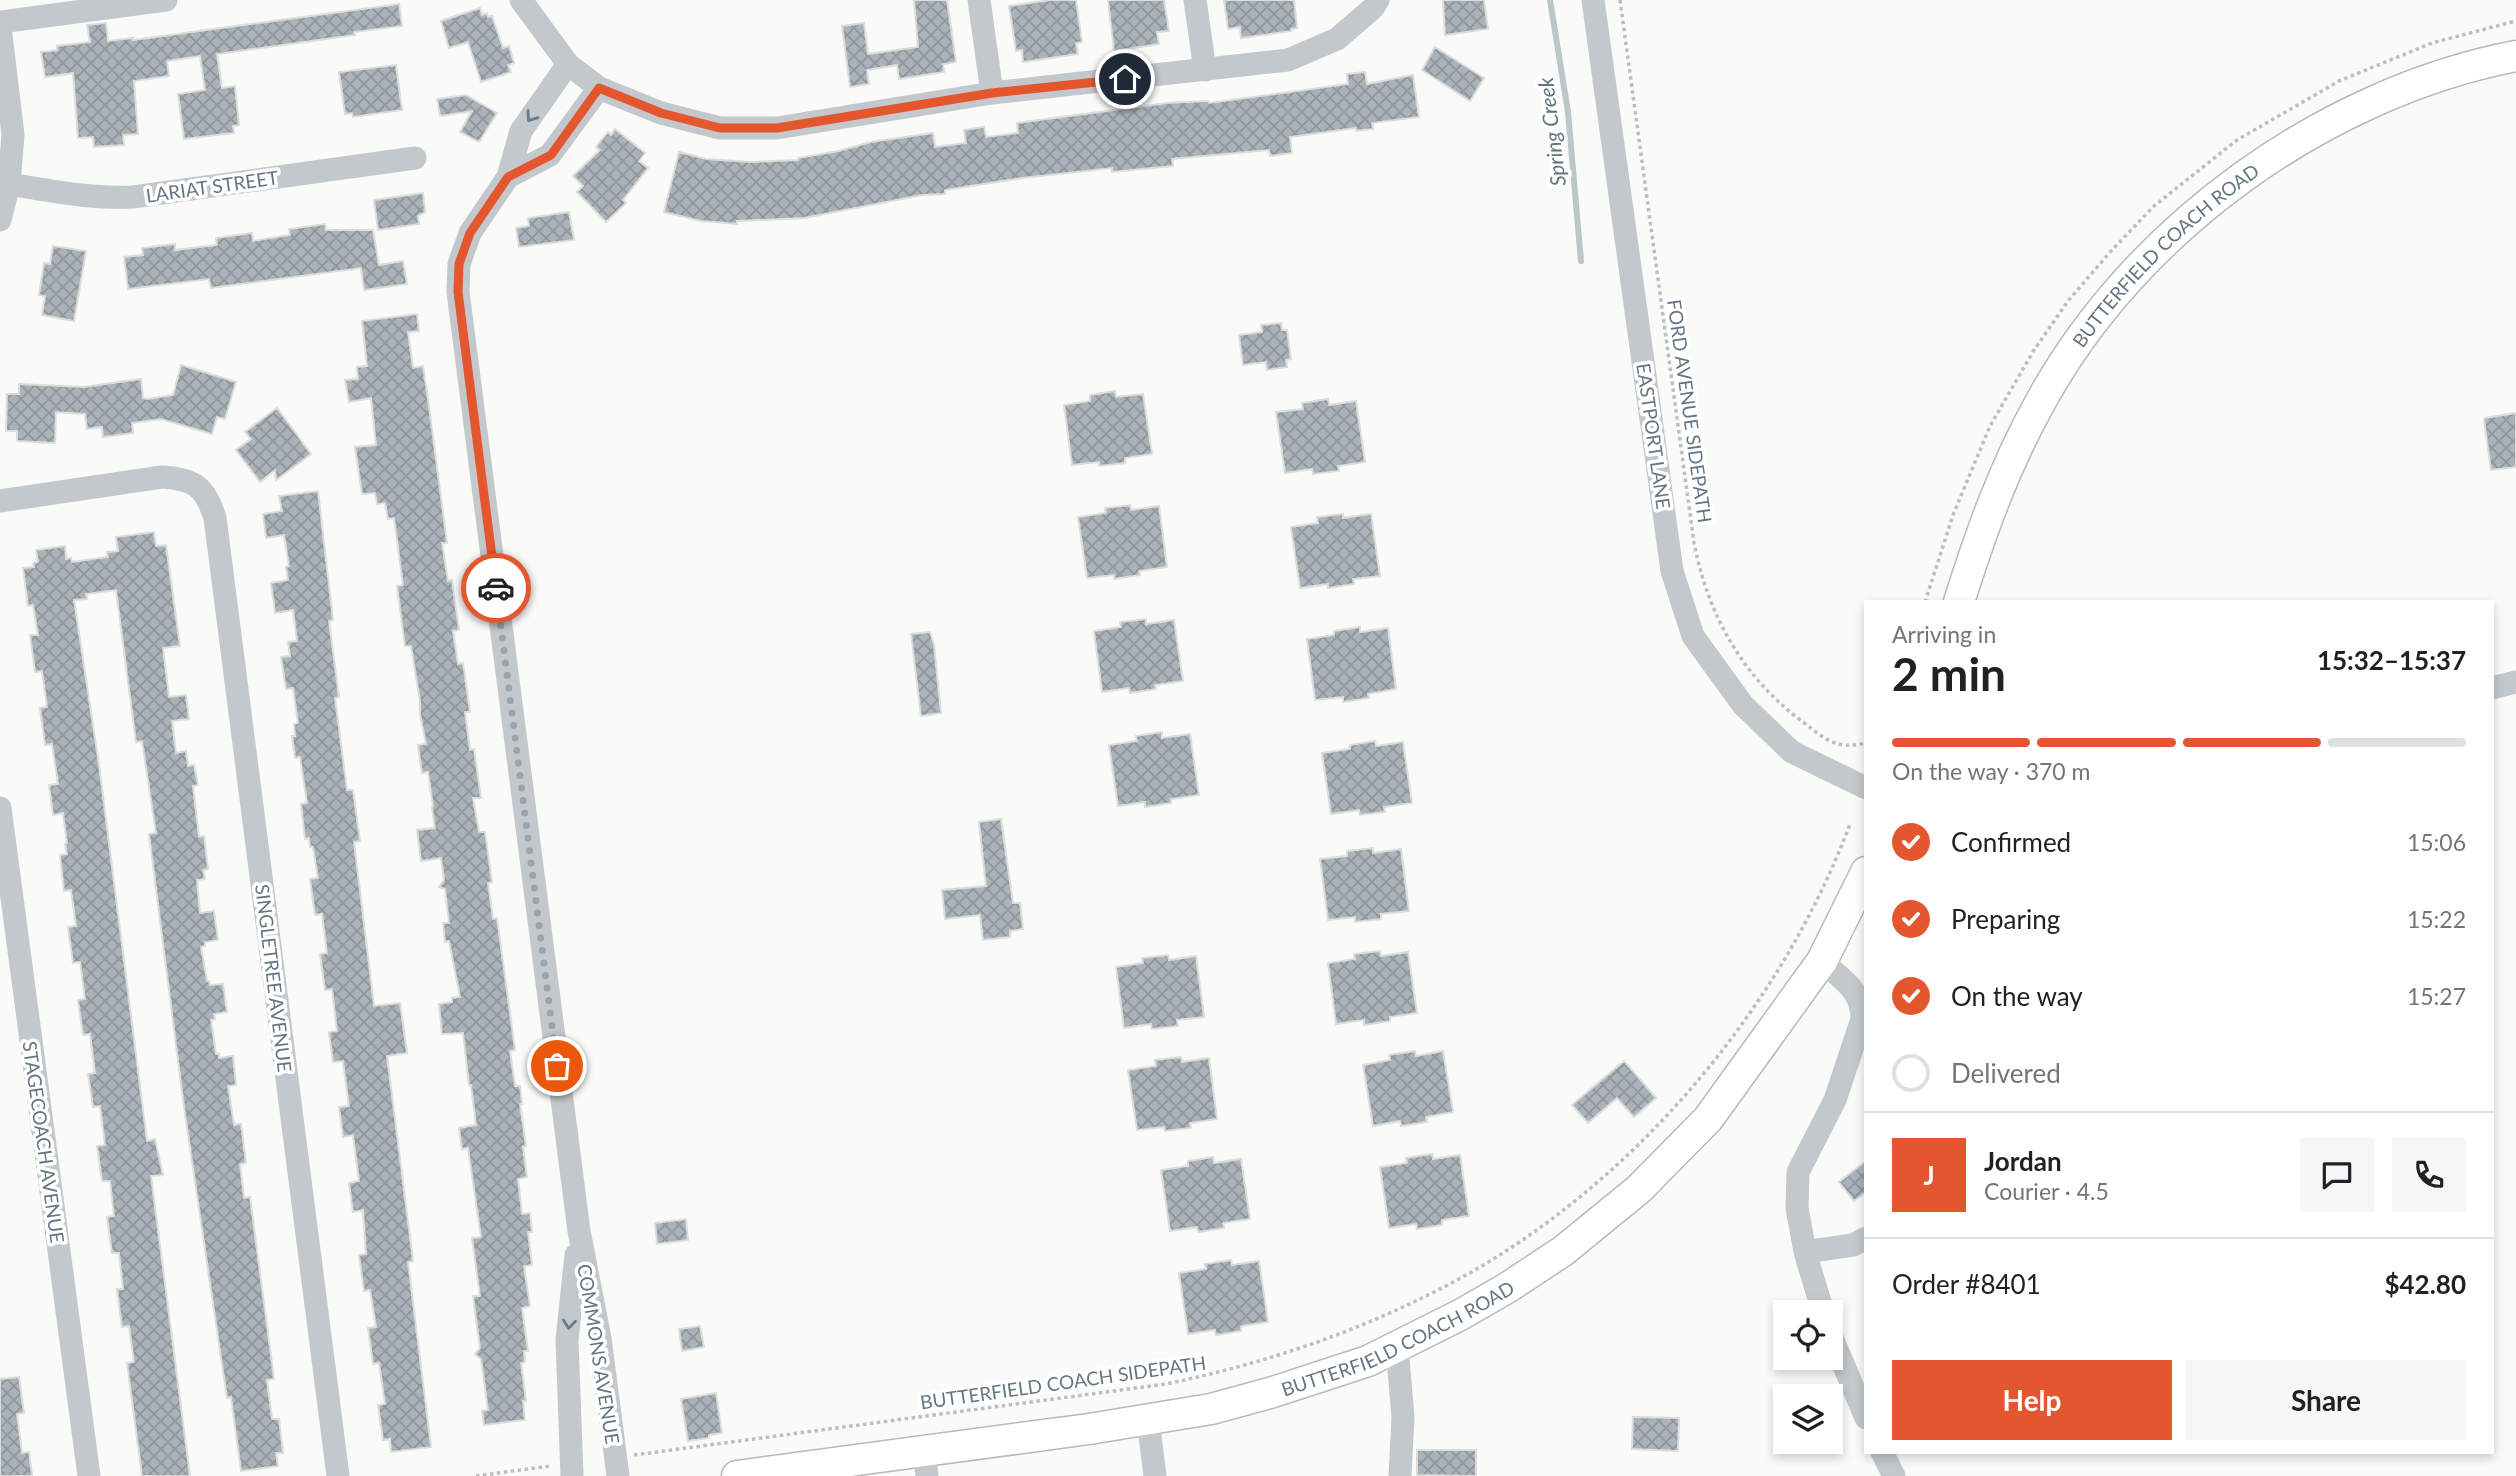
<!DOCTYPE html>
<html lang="en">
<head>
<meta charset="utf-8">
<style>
  body { margin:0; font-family:Lato,sans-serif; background:#f6f6f6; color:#202124; height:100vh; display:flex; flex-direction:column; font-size:26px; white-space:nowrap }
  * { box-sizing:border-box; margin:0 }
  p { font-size:23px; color:#757577 }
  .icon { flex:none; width:38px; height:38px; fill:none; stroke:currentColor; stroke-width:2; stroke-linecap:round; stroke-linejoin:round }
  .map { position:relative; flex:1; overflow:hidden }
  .drawer { position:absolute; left:1864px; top:600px; width:630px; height:854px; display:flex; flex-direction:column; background:#fff; border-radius:0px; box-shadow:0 4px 10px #0003 }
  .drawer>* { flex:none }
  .fabs { position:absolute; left:1773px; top:1300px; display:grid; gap:14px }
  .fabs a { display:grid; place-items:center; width:70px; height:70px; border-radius:0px; background:#fff; box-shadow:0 4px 10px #0003; font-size:35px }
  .pin { position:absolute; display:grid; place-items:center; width:60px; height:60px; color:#fff; margin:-30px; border:4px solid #fff; border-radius:50%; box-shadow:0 2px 7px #0007 }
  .courier { position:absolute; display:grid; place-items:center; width:70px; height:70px; margin:-35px; border:5px solid #e4572e; border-radius:50%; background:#fff; color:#222; box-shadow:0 2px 9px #0007 }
  .head em { font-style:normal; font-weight:700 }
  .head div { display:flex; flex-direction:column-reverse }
  .head { display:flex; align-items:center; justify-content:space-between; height:119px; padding:0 28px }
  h1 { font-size:46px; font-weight:700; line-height:52px }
  .bar { display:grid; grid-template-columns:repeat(4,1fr); gap:10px 7px; align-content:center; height:84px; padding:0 28px }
  .bar i { height:9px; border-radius:5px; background:#e0e0e0 }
  .bar .current { background:#e4572e }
  .bar p { grid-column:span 4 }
  .line { display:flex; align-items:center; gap:18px; padding:0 28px; border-top:2px solid #e0e0e0 }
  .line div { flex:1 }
  .round { display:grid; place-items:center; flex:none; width:74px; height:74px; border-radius:0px; background:#f6f6f6 }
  ol { padding:0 28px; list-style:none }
  li { display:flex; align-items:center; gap:21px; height:77px }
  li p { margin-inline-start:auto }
  li .icon { padding:7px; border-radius:50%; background:#e4572e; color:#fff; stroke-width:4 }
  li:last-child { color:#757577 }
  li i { width:38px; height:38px; border:4px solid #e0e0e0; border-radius:50% }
  .cta { display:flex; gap:14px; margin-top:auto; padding:14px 28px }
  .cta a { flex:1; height:80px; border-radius:0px; background:#e4572e; color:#fff; font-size:28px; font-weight:700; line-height:80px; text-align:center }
  .cta a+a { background:#f6f6f6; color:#202124 }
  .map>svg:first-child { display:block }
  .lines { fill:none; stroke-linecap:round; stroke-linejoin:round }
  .stream { stroke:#bbc7cb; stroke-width:6 }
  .building { fill:url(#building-cross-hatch); stroke:#dcdcda; stroke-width:2 }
  .major-casing { stroke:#b5babe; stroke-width:33 }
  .path { stroke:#bbbfc2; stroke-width:3.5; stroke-dasharray:3.5 3.5; stroke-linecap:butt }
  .minor { stroke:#c3c8cc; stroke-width:23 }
  .major { stroke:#fff; stroke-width:30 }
  .oneway { stroke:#6a7a87 }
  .done { stroke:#99a4ac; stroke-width:7; stroke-dasharray:0 12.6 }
  .route { stroke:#e4572e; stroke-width:9 }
  .labels { text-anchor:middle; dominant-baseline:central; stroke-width:7; stroke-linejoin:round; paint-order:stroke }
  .street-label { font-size:19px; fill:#657683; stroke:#fff }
  .water-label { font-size:21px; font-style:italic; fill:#60757c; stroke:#fff }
</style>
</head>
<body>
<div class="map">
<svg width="2516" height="1476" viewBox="0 0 2516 1476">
  <defs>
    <pattern id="building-cross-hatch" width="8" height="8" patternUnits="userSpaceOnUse" patternTransform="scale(1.75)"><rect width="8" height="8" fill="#aab3b9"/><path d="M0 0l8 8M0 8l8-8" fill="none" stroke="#8e969c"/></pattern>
  </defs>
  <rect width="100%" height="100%" fill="#fafaf8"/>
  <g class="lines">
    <path class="stream" d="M1550,0L1568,112L1581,261"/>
  </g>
  <path class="building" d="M914,0H947L956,62L943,64L944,72L899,79L897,65L867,70L869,84L850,87L842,26L864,23L868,54L918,47Z
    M1051,0H1076L1082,42L1076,43L1078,54L1023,62L1022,50L1016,51L1009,6Z
    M1108,0H1164L1169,31L1157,32L1159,44L1114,51Z
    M1224,0H1294L1297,28L1291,29V31L1241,38L1240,27L1228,29Z
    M1443,0H1484L1488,29L1445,35Z
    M399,4L402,26L354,32L355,35L217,54L222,88L235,86L239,125L233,126L234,133L184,139L178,94L205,90L200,56L167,61L169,76L134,81L138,134L123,135L124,145L94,147L93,137L78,138L73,73L45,77L41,52L57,50V46L90,42L87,25L106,23L108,41L133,38V40Z
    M480,8L482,15L487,13L488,17L492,16L503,48L509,46L514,63L508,65L511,72L481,82L468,42L449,48L441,21Z
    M1435,47L1484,78L1470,101L1422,70Z
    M396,65L402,110L353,117L352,113L345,114L339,72Z
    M1365,72L1367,84L1413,75L1419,117L1372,123L1373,129L1356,131V128L1290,137L1292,153L1270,156L1269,150L1172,159L1173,166L1152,168L1112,172V168L1022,178L945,190V194L922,195L804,218L737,221V224L701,221L664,212L679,152L706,159L751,162L798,160V158L839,151L871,142L933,133L935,147L966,143L964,130L984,127L986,137L1018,133L1017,123L1167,103L1208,101L1209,103L1348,84L1347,74Z
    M466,95L497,113L479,142L460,132L472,111L440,116L437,99Z
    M615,129L645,153L639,161L648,168L623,200L626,203L606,222L577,192L583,186L573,176L600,150L596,147L608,132L611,135Z
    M423,193L425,212L418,216L419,224L378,230L374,200Z
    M569,212L574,240L519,247L516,228L529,226L528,218Z
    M325,224L326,230H373L379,265L403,261L407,284L364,290L361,268L211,288L209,279L128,289L124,257L143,255L142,248L175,244V250L217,245L216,238L252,233L253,241L290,235L289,229Z
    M53,246L86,251L74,321L42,315L45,296L39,295L44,263L50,264Z
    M417,314L419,331L408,332L413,368L423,366L428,399L447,543H442L448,581L452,580L459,630L453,631L458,664L463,663L470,712H465L470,750L474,749L481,798H473L479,832H485L492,882L488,883L493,919L497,918L515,1050L510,1051L515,1086H520L522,1104H520L526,1146L523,1147L527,1177L518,1179L522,1214L530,1213L532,1232H528L532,1265L524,1266L530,1306L522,1308L528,1351H524L525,1362L521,1363L526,1401H523L525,1420L484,1425L482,1411L488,1410L481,1359L475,1354L480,1348L473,1296H480L472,1238L481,1237L468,1148L462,1149L459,1128L476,1125L471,1085H469L463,1033L442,1034L439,1004L452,1002V998L460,997L449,941L445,942L443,923H449L445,889L439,887L444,880L441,858L421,861L417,830L435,828L432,808L433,806L428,772L422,773L418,745L426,744L420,714V701L411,646H405L397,586L403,585L394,518L388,519L385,503L377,504L375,493L362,494L355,447L376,445L371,398L349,402L345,380L358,379L357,367L367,366L362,321Z
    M1281,323L1282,330H1287L1291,359L1286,360L1287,367L1267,370L1266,362L1243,365L1239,335L1262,332L1261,325Z
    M181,365L236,382L225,419L217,417L212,434L161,419L132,423L133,433L103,437L102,427L87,429L85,414L56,412L55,443L17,441V431H6L7,394H19V384L84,387L141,379L143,398L147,399L173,395Z
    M1115,391L1116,397L1143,394L1152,454L1125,458V463L1099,466V462L1072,465L1064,405L1090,401V395Z
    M1328,399L1329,405L1356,401L1365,462L1338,466L1339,471L1313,474L1312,469L1285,473L1276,412L1303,409L1302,403Z
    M277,408L311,454L276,480L275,470L260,482L236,450L251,439L245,432Z
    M2516,413V467L2491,470L2484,420L2485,418Z
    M318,491L333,620L329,621L339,697L335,698L347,790H353L360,841L354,842L374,1006L400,1003L407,1053L387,1056L413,1261L408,1262L431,1447L391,1452L390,1439L383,1440L378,1405L385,1404L379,1363L373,1364L368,1328L376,1327L370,1290L364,1291L359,1255L366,1254L363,1210L353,1212L349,1183L359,1181L353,1135L343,1137L339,1107L349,1106L343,1061L333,1062L329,1032L337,1031L332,989L325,990L320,954L327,953L322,914L315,915L310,879L318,878L313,847H310L309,838L305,839L301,804L307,803L300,757L295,758L292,736H295L294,724L298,723L293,688L286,689L281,657L290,656L288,642L297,641L293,610L275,613L271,583L288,580L286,567L289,566L284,535L266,538L263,514L282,511L279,496Z
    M1130,505L1131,510L1159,506L1167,567L1139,571L1140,575L1114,579V575L1087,578L1078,517L1106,513L1105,508Z
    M1343,514V518L1371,514L1380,576L1353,579L1354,584L1328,588V584L1300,588L1291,527L1318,523L1317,517Z
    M154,532L156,546L166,545L180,646L163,648L169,697L186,695L189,719L172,721L176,753L186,751L188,766L194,765L198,785L193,786L199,837L204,836L208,869L203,870L205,879L197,880L200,913L214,911L218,940L205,942V946L201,947L207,981H209L210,985L223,984L227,1012L214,1014L215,1019L211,1020L216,1054H219V1058L233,1056L236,1085L228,1086L234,1125L241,1124L246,1163L240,1164L244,1198L250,1197L274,1379L267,1380L272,1419H279L283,1453H276L278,1466L241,1471L231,1397L227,1398L184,1107L149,834L156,833L142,741L136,742L116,590L86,594L87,599L74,600L99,765L147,1141L155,1139L163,1175L151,1176L190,1476H142L127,1363L134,1362L129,1326L122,1327L117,1289H123L119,1253H112L107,1217L114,1216L110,1181H102L97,1146L105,1145L100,1106L93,1107L88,1074L95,1073L90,1034L83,1035L78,1000L85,999L80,962L73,963L68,927L76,926L71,890L64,891L60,855L67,854L65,844L67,843L63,813L53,815L49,785L58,784L52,744L45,745L40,708L47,707L42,671L35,672L30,635H38L33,605L28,606L23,568L34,567L33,563L38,562L36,550L65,546L66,559L71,558L72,562L108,557L107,552L118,551L116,537Z
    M1146,619V624L1174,620L1183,681L1155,685L1156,689L1130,693L1129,688L1102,692L1094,631L1121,627L1120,622Z
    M1360,627V632L1388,628L1396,689L1368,694L1369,698L1343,702V697L1315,700L1307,639L1334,635V631Z
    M930,632L934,645L941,713L921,716L911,634Z
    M1162,732V738L1190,734L1199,795L1171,799V803L1145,807V802L1118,806L1109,745L1137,741L1136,736Z
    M1375,741L1376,746L1403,742L1412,803L1384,807L1385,812L1360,815L1359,810L1331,814L1322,753L1350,749V745Z
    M1001,819L1013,903H1020L1023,929L1010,931V937L983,940L980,915L945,919L942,890L986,886L979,822Z
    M1373,848V853L1401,849L1409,911L1381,914V919L1355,922V917L1328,920L1320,859L1347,856V851Z
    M1380,951L1381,956L1408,952L1417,1013L1390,1017V1021L1364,1025V1020L1336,1024L1328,963L1355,959L1354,954Z
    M1168,955L1169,960L1196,956L1204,1017L1177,1020L1178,1026L1152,1029L1151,1024L1124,1028L1116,967L1143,963L1142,958Z
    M1415,1051L1416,1056L1443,1051L1453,1112L1426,1117L1427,1122L1401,1126L1400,1121L1373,1126L1363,1065L1390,1060L1389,1055Z
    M1181,1057L1182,1062L1209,1058L1217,1119L1190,1123L1191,1128L1165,1131L1164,1127L1137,1130L1128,1070L1156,1066L1155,1060Z
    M1624,1061L1656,1098L1634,1117L1617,1098L1588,1123L1572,1105Z
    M1432,1154L1433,1159L1460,1155L1469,1216L1442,1220V1225L1417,1229L1416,1224L1389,1228L1380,1167L1407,1163L1406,1158Z
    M1213,1157L1214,1163L1241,1159L1250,1219L1223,1223L1224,1228L1198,1232L1197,1227L1170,1231L1161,1170L1188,1166V1161Z
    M1866,1161V1192L1854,1201L1839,1182Z
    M686,1219L688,1240L657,1244L655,1223Z
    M1231,1260L1232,1265L1259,1261L1268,1322L1241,1326V1331L1216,1335L1215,1330L1188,1334L1179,1273L1206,1269L1205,1264Z
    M700,1326L704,1347L682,1351L679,1329Z
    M19,1377L24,1413L17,1414L22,1453L29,1452L32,1476H0V1379Z
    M716,1393L722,1433L709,1435V1438L688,1441L681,1399Z
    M1633,1417L1679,1418L1678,1451L1632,1449Z
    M1417,1450H1476V1476L1417,1475Z"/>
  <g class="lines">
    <defs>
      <g id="major">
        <path id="s1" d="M1959,602C1981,532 2005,465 2041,401C2135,229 2324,93 2516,56"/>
        <path id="s2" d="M737,1476L1089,1429L1211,1409L1270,1393L1368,1361L1460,1315L1507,1288L1563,1251L1639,1189L1708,1119L1822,961L1866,872"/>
      </g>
    </defs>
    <use href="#major" class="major-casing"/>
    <path class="path" d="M1620,0L1694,543C1708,615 1743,678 1803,722C1825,739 1836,750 1866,743
      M1925,602L1953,515L1990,426L2034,350L2068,301L2111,251L2154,206L2237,140L2339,81L2432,43L2516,21
      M634,1455L1166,1384C1258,1365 1346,1336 1430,1294C1618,1202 1777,1019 1850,824
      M476,1476L550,1466"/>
    <path class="minor" d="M521,0L568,64L599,88L661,113L720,128H777L992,93L1288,60L1337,39L1373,8L1378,0
      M979,0L992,93
      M1195,0L1205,70
      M1593,0L1672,571L1693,636L1743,705L1792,752L1866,788
      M0,22L166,0
      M0,26L13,135L9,184L0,220
      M568,64L521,131L508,177L470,233L459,264L458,292L579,1231L600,1338L618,1476
      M508,177L550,155L599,88
      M9,184C51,191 91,199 133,197L415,158
      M0,501L162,477C194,479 205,486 215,518L338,1476
      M2492,688L2516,682
      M0,808L89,1476
      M1822,961C1842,980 1862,989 1862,1019L1835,1100L1798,1172L1797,1208L1805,1252L1823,1312
      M1805,1252L1853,1245L1866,1238
      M1830,1333L1866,1418
      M1397,1347L1403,1417L1400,1476
      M1148,1420L1155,1476
      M924,1451L927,1476
      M1882,1452L1894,1476
      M572,1476L567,1340L576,1255"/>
    <use href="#major" class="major"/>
  </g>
  <defs><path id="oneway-chevron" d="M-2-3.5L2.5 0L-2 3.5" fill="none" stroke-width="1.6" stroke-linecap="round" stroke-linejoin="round" transform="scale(1.75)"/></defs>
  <g class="oneway">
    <use href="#oneway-chevron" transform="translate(531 117) rotate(125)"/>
    <use href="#oneway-chevron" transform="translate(569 1324) rotate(96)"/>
  </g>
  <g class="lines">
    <path class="done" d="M496,588L557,1066"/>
    <path class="route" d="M496,588L458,292L459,264L470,233L508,177L551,155L599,88L661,113L720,128H777L992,93L1125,79"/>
  </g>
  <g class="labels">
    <g class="street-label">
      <text transform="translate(212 186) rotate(-8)">LARIAT STREET</text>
      <text stroke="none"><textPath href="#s1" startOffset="411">BUTTERFIELD COACH ROAD</textPath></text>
      <text transform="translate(1690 411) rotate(82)">FORD AVENUE SIDEPATH</text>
      <text transform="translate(1654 436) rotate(82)">EASTPORT LANE</text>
      <text transform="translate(274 978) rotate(83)">SINGLETREE AVENUE</text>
      <text transform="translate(44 1142) rotate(82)">STAGECOACH AVENUE</text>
      <text stroke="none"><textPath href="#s2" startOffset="679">BUTTERFIELD COACH ROAD</textPath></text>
      <text transform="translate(599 1354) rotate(81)">COMMONS AVENUE</text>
      <text transform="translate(1063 1382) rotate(-8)">BUTTERFIELD COACH SIDEPATH</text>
    </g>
    <g class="water-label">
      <text transform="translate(1551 132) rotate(-97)">Spring Creek</text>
    </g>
  </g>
</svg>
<div class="fabs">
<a><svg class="icon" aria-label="locate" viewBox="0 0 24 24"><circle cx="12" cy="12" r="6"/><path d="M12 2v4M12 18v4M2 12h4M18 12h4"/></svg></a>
<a><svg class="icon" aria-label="layers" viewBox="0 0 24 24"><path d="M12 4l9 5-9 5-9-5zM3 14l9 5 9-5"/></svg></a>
</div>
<div class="pin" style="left:557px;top:1066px;background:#ea580c"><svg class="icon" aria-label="bag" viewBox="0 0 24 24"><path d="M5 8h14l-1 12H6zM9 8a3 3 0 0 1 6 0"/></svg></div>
<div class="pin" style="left:1125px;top:79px;background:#1f2937"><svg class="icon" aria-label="home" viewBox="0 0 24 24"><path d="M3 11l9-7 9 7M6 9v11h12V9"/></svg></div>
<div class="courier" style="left:496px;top:588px"><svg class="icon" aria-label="car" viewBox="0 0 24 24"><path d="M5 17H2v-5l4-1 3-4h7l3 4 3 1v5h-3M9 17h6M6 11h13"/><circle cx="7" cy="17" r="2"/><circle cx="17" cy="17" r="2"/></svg></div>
<section class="drawer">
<div class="head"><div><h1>2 min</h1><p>Arriving in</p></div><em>15:32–15:37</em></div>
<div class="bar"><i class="current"></i><i class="current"></i><i class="current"></i><i></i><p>On the way · 370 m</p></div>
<ol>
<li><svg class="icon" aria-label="check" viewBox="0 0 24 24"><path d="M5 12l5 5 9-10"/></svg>Confirmed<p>15:06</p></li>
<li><svg class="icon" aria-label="check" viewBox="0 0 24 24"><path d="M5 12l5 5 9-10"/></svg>Preparing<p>15:22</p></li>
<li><svg class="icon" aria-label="check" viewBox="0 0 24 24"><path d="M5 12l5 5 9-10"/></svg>On the way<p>15:27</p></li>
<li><i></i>Delivered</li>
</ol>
<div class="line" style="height:126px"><b class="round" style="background:#e4572e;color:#fff">J</b><div><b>Jordan</b><p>Courier · 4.5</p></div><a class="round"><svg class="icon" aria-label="chat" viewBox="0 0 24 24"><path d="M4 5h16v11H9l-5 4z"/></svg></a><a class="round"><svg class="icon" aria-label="phone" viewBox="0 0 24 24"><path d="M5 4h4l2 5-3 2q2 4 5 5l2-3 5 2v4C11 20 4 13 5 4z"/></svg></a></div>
<div class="line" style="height:91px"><div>Order #8401</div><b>$42.80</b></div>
<div class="cta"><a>Help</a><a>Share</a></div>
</section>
</div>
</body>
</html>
